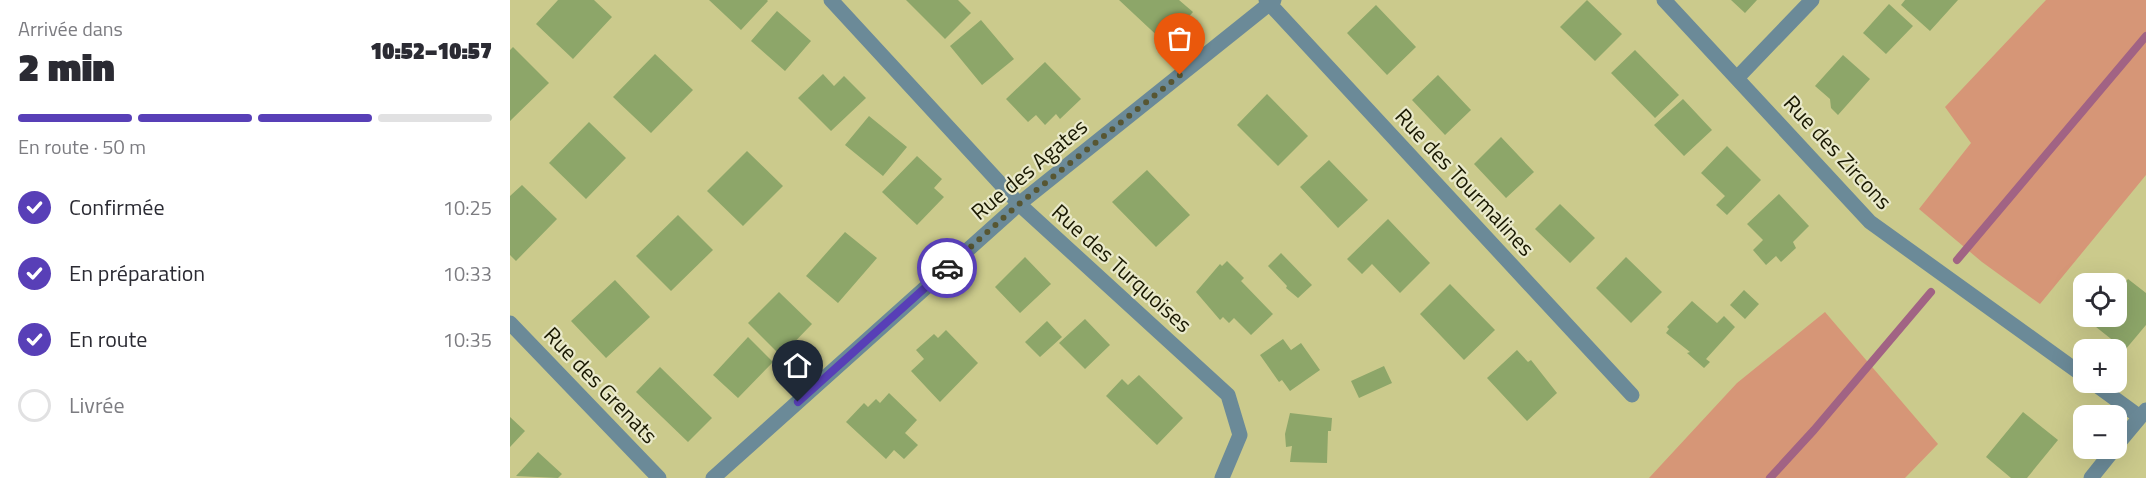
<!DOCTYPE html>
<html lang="fr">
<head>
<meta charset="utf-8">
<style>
  body { margin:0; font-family:"Titillium Web",sans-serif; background:#f2f2f3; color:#2b2b33; height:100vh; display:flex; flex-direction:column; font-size:22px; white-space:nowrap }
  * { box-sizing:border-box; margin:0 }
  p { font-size:20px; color:#7c7c81 }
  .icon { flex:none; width:33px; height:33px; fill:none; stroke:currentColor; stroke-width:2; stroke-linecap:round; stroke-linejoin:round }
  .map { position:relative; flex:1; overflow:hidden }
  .side { display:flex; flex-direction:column; background:#fff; width:510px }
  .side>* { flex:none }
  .controls { position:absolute; left:1563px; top:273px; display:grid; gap:12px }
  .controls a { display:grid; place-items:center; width:54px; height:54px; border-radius:12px; background:#fff; box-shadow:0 6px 24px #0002; font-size:30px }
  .pin { position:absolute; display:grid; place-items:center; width:51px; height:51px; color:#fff; margin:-62px -26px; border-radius:50% 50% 50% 0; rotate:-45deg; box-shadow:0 0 6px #0007 }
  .pin .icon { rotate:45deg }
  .courier { position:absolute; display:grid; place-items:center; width:60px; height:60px; margin:-30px; border:4px solid #583fb7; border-radius:50%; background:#fff; color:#222; box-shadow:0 2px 8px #0007 }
  .summary em { font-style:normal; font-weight:800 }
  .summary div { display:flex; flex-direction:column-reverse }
  .summary { display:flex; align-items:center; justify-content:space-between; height:102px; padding:0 18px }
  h1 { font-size:39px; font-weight:800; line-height:45px }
  .bar { display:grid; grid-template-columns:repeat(4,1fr); gap:9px 6px; align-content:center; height:72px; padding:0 18px }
  .bar i { height:8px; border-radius:4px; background:#e1e1e2 }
  .bar .selected { background:#583fb7 }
  .bar p { grid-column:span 4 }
  ol { padding:0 18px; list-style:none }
  li { display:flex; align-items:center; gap:18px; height:66px }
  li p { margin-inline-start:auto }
  li .icon { padding:6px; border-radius:50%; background:#583fb7; color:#fff; stroke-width:4 }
  li:last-child { color:#7c7c81 }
  li i { width:33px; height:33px; border:3px solid #e1e1e2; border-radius:50% }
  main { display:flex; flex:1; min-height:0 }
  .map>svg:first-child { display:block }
  .green { fill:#d69677 }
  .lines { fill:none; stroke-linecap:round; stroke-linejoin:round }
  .stream { stroke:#a16384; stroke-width:8 }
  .building { fill:#8da669 }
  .street { stroke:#6b8a98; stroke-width:15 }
  .done { stroke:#575632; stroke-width:6; stroke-dasharray:0 10.8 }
  .route { stroke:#583fb7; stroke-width:8 }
  .labels { text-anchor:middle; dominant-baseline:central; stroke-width:4.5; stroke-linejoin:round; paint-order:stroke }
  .street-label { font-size:22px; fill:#191801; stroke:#e9e9ca }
</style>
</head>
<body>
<main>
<section class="side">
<div class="summary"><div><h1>2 min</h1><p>Arrivée dans</p></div><em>10:52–10:57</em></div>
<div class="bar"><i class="selected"></i><i class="selected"></i><i class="selected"></i><i></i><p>En route · 50 m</p></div>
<ol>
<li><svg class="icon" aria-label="check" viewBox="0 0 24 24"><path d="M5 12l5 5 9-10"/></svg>Confirmée<p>10:25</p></li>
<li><svg class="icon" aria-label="check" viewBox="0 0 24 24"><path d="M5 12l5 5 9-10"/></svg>En préparation<p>10:33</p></li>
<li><svg class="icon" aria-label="check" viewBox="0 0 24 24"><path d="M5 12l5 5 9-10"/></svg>En route<p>10:35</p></li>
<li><i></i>Livrée</li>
</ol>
</section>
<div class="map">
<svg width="1636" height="478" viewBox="0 0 1636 478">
  <rect width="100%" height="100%" fill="#cbca8c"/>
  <path class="green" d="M1536,0H1636V175L1530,304L1472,262L1409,209L1461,143L1435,107Z
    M1315,312L1428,444L1395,478H1139L1227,383Z"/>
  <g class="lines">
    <path class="stream" d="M1447,260L1636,36
      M1260,478L1304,430L1421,292"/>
  </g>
  <path class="building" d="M48,0H84L102,17L63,59L26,24Z
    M199,0H257L258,1L231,30Z
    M396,0H448L461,13L435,39Z
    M609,0H669L683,12L655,43Z
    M1077,0L1112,34L1085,61L1050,27Z
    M1221,0H1247L1235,13Z
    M1395,0H1448L1420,31L1391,5Z
    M1379,4L1403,26L1376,54L1353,33Z
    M866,5L906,47L877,75L837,33Z
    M267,11L301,41L275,71L241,41Z
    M471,20L504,59L472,85L440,46Z
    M3,47L39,83L0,121V50Z
    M1125,50L1169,95L1145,118L1101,73Z
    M145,54L183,90L141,133L103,97Z
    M1333,55L1360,79L1328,115L1321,108L1320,99L1305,86Z
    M535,62L571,99L550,119L546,114L535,125L526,115L518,122L496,99Z
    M313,74L324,86L334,76L356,98L321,131L288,98Z
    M928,75L961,110L935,135L902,100Z
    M757,94L798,136L768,166L727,125Z
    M1173,99L1202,130L1174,156L1144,125Z
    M359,116L397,147L373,176L335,145Z
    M79,122L116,158L76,199L39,163Z
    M991,137L1024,172L996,198L964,164Z
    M1217,146L1251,180L1217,215L1206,205L1215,196L1191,173Z
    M237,151L273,186L233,226L197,191Z
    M407,156L432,179L424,188L434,197L407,225L372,192Z
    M819,160L858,200L828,228L790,187Z
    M637,170L680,215L646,247L602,202Z
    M12,185L47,219L6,261L0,255V196Z
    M1269,194L1299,226L1283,242L1286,248L1271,262L1266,256L1256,265L1243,250L1253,240L1237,224Z
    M1050,204L1085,238L1060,263L1025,229Z
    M168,215L203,250L161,291L126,256Z
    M878,219L920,263L890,293L862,264L852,274L837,259Z
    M335,232L367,258L328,303L296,276Z
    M771,253L802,285L788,298L776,288L777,286L758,266Z
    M515,257L541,284L510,313L485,287Z
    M1116,257L1152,292L1121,323L1086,288Z
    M717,261L734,278L731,281L763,314L741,335L724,318L719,323L713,317L710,320L686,292L710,264L712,266Z
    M1618,279L1636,293V325L1615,350L1581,323L1587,316H1606V293Z
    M105,280L140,317L96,358L61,321Z
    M940,284L985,330L954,360L910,314Z
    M1234,290L1249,304L1235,319L1220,305Z
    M269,292L302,324L271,356L238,323Z
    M1182,301L1207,323L1214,316L1225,327L1196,359L1200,362L1194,368L1177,353L1180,352L1156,333L1159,329L1157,327Z
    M575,319L600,345L575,369L549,343Z
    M537,321L552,337L530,357L515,342Z
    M436,330L468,363L430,402L401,371L414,359L406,350L424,334L428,338Z
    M238,337L263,362L228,398L203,375Z
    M773,339L781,350L791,343L810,370L780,391L772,380L769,382L750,355Z
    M1007,350L1018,362L1021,360L1047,393L1017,421L977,378Z
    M874,366L882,383L849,398L841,381Z
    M150,367L202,418L178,442L126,392Z
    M629,375L673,418L647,445L596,396L612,379L618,385Z
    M379,393L407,420L395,433L408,445L394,459L384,450L376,459L336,422L354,403L358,407L366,399L370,403Z
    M1513,412L1548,440L1517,478H1501L1476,457Z
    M780,413L822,418L821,431H818L817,463L780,462L782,446L776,447L775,434Z
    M0,417L15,431L0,447Z
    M28,452L52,474L48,478L6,476Z"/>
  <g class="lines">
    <path class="street" d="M321,0L509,204L718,395L730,435L712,478
      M756,0L1122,395
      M1154,0L1360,222L1574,376
      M1228,77L1302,0
      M0,323L149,478
      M1582,382L1630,417
      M1606,446L1636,410
      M203,478L509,204L764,0
      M1581,478L1605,448"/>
  </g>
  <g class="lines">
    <path class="done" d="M437,268L509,204L670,75"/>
    <path class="route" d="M288,402L437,268"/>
  </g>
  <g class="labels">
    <g class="street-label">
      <text transform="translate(1328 152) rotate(47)">Rue des Zircons</text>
      <text transform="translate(519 169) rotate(-40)">Rue des Agates</text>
      <text transform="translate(955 182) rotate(47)">Rue des Tourmalines</text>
      <text transform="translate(612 268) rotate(42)">Rue des Turquoises</text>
      <text transform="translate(91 385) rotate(46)">Rue des Grenats</text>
    </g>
  </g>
</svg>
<div class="controls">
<a><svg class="icon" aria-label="locate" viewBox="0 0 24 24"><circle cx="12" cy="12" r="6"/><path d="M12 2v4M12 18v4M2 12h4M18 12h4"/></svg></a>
<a>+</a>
<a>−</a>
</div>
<div class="pin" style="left:670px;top:75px;background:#ea580c"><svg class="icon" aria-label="bag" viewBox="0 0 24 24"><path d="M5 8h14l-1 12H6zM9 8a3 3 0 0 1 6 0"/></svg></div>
<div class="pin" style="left:288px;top:402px;background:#1f2937"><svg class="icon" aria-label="home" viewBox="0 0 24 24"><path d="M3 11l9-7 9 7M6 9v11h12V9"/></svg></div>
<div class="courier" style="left:437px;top:268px"><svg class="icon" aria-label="car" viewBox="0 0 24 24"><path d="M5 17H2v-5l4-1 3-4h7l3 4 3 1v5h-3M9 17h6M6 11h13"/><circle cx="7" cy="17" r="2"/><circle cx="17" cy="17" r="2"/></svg></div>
</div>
</main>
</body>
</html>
